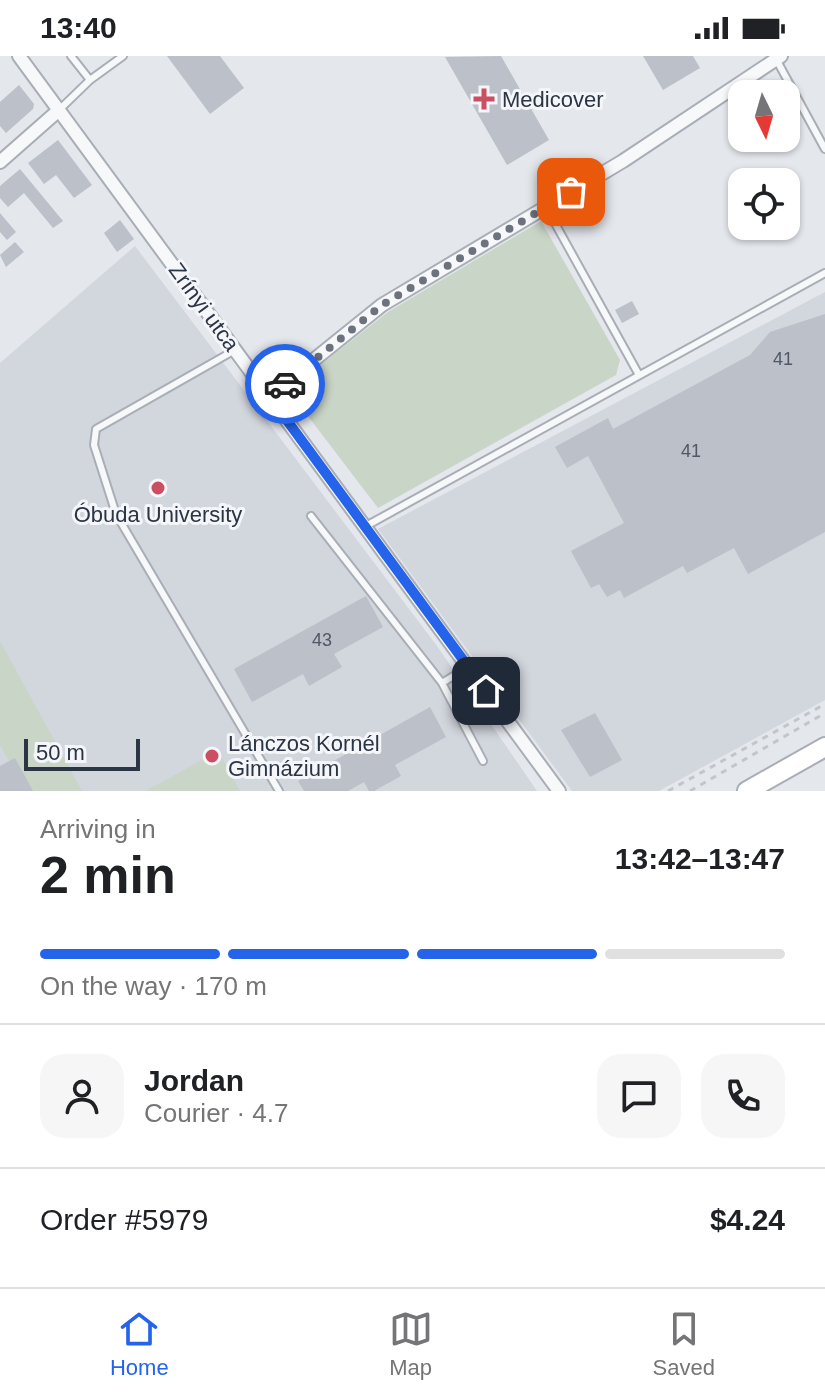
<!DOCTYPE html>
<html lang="en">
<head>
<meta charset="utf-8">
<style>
  body { margin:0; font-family:Arial,sans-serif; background:#f6f6f6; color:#202124; height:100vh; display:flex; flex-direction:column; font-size:30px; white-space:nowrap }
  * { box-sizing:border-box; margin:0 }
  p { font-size:26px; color:#757577 }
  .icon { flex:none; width:44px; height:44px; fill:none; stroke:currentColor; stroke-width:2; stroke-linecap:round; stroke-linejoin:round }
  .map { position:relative; height:735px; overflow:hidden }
  .panel { display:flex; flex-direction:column; background:#fff; flex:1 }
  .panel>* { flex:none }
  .needle { width:52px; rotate:175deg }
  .controls { position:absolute; left:728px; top:24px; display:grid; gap:16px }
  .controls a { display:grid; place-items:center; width:72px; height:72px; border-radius:16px; background:#fff; box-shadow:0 2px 6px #0004; font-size:40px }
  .scale { position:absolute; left:24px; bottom:20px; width:116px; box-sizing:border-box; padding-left:8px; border:4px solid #2c3544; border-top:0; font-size:22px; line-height:28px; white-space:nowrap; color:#2c3544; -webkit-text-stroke:6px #f4f6f9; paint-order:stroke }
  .pin { position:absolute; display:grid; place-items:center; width:68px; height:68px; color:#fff; margin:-34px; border-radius:16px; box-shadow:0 4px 12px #0006 }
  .courier { position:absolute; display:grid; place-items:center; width:80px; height:80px; margin:-40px; border:6px solid #2563eb; border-radius:50%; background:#fff; color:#222; box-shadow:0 2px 10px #0007 }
  .overview em { font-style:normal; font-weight:800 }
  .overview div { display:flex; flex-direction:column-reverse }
  .overview { display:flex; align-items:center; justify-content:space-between; height:136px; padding:0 40px }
  h1 { font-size:52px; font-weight:800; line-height:60px }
  .bar { display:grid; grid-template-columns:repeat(4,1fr); gap:12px 8px; align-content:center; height:96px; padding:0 40px }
  .bar i { height:10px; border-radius:6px; background:#e0e0e0 }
  .bar .selected { background:#2563eb }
  .bar p { grid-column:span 4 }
  .line { display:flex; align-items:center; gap:20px; padding:0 40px; border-top:2px solid #e0e0e0 }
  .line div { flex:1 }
  .round { display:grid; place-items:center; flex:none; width:84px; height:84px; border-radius:24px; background:#f6f6f6 }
  .status { display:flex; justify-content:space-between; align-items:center; height:56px; padding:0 40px; background:#fff; direction:ltr }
  .status svg { height:22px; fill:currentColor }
  .dock { display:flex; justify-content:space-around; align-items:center; height:112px; border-top:2px solid #e0e0e0; background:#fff; font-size:22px; color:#757577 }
  .dock a { display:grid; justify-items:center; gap:4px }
  .dock .selected { color:#2563eb }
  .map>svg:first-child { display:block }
  .built { fill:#d2d6dd }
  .green { fill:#c9d5c6 }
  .building { fill:#bbc0c9 }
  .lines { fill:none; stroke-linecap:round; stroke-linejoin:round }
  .service-casing { stroke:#a9aeb6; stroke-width:10 }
  .minor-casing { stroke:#a9aeb6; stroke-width:16 }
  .secondary-casing { stroke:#a9aeb6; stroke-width:22 }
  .path { stroke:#c2c5cb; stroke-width:3; stroke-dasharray:6 6; stroke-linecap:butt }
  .service { stroke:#f7f8fa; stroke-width:6 }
  .minor { stroke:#f7f8fa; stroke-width:12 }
  .secondary { stroke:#fff; stroke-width:18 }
  .done { stroke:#6c737f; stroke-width:8; stroke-dasharray:0 14.4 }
  .route { stroke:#2563eb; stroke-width:10 }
  .poi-dot { fill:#cb4f61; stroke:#f4f6f9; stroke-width:3 }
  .labels { text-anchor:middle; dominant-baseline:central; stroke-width:6; stroke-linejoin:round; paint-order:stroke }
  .number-label { font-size:18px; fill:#505865 }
  .poi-label { font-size:22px; fill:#2c3544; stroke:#f4f6f9; text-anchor:start }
  .street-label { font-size:22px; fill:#2c3544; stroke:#f4f6f9 }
</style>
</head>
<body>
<div class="status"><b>13:40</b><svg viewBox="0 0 49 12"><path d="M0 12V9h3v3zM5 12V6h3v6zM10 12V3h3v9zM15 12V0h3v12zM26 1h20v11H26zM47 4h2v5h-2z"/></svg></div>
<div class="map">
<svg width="825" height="735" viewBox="0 0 825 735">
  <rect width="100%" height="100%" fill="#e4e7ec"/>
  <path class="built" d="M135,190L437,590L537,735H0V307Z
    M825,236V644L659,735H572L378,473Z"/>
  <path class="green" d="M541,165L620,304L616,319L378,452L298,347L301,324L388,256Z
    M0,585L82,735H26L0,689Z
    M218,695L240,735H146Z"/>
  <path class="building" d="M167,0H220L244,32L210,58Z
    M501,0L549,84L507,109L445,1Z
    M643,0H693L700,12L663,34Z
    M19,29L34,48L33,53L6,77L0,70V46Z
    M58,84L92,129L74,142L56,119L44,128L28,107Z
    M20,113L63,165L53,172L24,137L8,151L0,142V130Z
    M0,157L16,176L7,184L0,176Z
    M120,164L134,183L117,196L104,177Z
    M15,186L24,196L6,211L0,199Z
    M632,245L639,258L622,267L615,254Z
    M825,258V476L748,518L734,492L687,517L683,510L624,542L620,534L607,541L599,528L591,532L571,495L624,467L588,400L567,412L555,391L608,362L613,373L750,299L770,276Z
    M366,540L383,571L334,598L342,611L309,630L303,618L252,646L234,613Z
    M430,651L446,681L395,709L401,720L374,735H369L364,726L348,735H304L298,725Z
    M595,657L622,704L590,721L561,674Z
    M15,702L33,735H0V710Z"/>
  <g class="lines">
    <defs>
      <path id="service" d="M71,0L90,24
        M776,3L825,93
        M59,54L90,24L123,0
        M546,151L639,319
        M235,294L96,373L94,389L116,458L279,735
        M311,460L442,627L483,705
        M366,470L825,217
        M442,627L468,611"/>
      <path id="minor" d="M19,0L559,735
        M0,106L59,54
        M269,340L382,249L623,105L781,0"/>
      <path id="secondary" d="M747,735L825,691"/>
    </defs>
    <use href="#service" class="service-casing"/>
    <use href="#minor" class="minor-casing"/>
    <use href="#secondary" class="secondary-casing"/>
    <path class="path" d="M668,735L825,648
      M690,735L825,657"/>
    <use href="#service" class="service"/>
    <use href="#minor" class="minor"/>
    <use href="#secondary" class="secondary"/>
  </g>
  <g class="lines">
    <path class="done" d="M285,328L382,249L571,136"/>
    <path class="route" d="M285,328L269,340L486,635"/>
  </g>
  <g class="poi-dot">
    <path d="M480 31h8v8h8v8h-8v8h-8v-8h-8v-8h8z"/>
    <circle cx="158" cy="432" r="8"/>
    <circle cx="212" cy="700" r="8"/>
  </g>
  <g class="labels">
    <g class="number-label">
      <text x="783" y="303">41</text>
      <text x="691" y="395">41</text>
      <text x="322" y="584">43</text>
    </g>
    <g class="poi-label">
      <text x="502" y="43">Medicover</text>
      <text x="158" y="458" text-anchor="middle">Óbuda University</text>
      <text x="228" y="687">Lánczos Kornél<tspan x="228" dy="25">Gimnázium</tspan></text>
    </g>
    <g class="street-label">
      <text transform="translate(204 251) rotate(54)">Zrínyi utca</text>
    </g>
  </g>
</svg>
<div class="controls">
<a><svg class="needle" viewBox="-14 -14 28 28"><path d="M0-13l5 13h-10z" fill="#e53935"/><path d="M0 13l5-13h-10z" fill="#757577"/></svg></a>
<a><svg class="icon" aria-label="locate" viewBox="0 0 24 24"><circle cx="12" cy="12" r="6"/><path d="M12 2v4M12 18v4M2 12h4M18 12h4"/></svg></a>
</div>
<div class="scale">50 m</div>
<div class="pin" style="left:571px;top:136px;background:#ea580c"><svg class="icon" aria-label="bag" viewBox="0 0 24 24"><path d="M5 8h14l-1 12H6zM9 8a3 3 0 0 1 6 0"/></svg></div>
<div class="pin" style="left:486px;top:635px;background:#1f2937"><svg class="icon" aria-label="home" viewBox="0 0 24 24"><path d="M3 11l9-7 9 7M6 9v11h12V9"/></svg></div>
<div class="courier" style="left:285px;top:328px"><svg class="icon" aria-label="car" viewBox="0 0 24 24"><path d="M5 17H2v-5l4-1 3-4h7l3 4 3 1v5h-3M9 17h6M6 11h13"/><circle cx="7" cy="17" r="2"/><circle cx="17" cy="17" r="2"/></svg></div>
</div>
<section class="panel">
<div class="overview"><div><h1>2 min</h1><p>Arriving in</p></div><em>13:42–13:47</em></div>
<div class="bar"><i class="selected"></i><i class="selected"></i><i class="selected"></i><i></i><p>On the way · 170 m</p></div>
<div class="line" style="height:144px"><a class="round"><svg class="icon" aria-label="person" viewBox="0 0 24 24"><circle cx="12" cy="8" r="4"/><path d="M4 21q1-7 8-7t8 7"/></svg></a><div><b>Jordan</b><p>Courier · 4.7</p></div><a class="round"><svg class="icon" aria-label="chat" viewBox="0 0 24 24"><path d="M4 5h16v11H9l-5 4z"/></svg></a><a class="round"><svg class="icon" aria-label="phone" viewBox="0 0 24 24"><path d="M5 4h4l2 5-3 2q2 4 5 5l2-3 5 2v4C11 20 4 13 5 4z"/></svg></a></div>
<div class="line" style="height:104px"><div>Order #5979</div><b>$4.24</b></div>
</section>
<nav class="dock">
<a class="selected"><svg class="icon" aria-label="home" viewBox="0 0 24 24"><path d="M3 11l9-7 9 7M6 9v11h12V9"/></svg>Home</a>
<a><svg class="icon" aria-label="map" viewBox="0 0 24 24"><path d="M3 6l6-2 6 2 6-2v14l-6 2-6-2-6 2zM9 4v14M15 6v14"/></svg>Map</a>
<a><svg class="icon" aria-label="saved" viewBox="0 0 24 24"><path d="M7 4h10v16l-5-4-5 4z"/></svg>Saved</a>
</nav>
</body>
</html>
